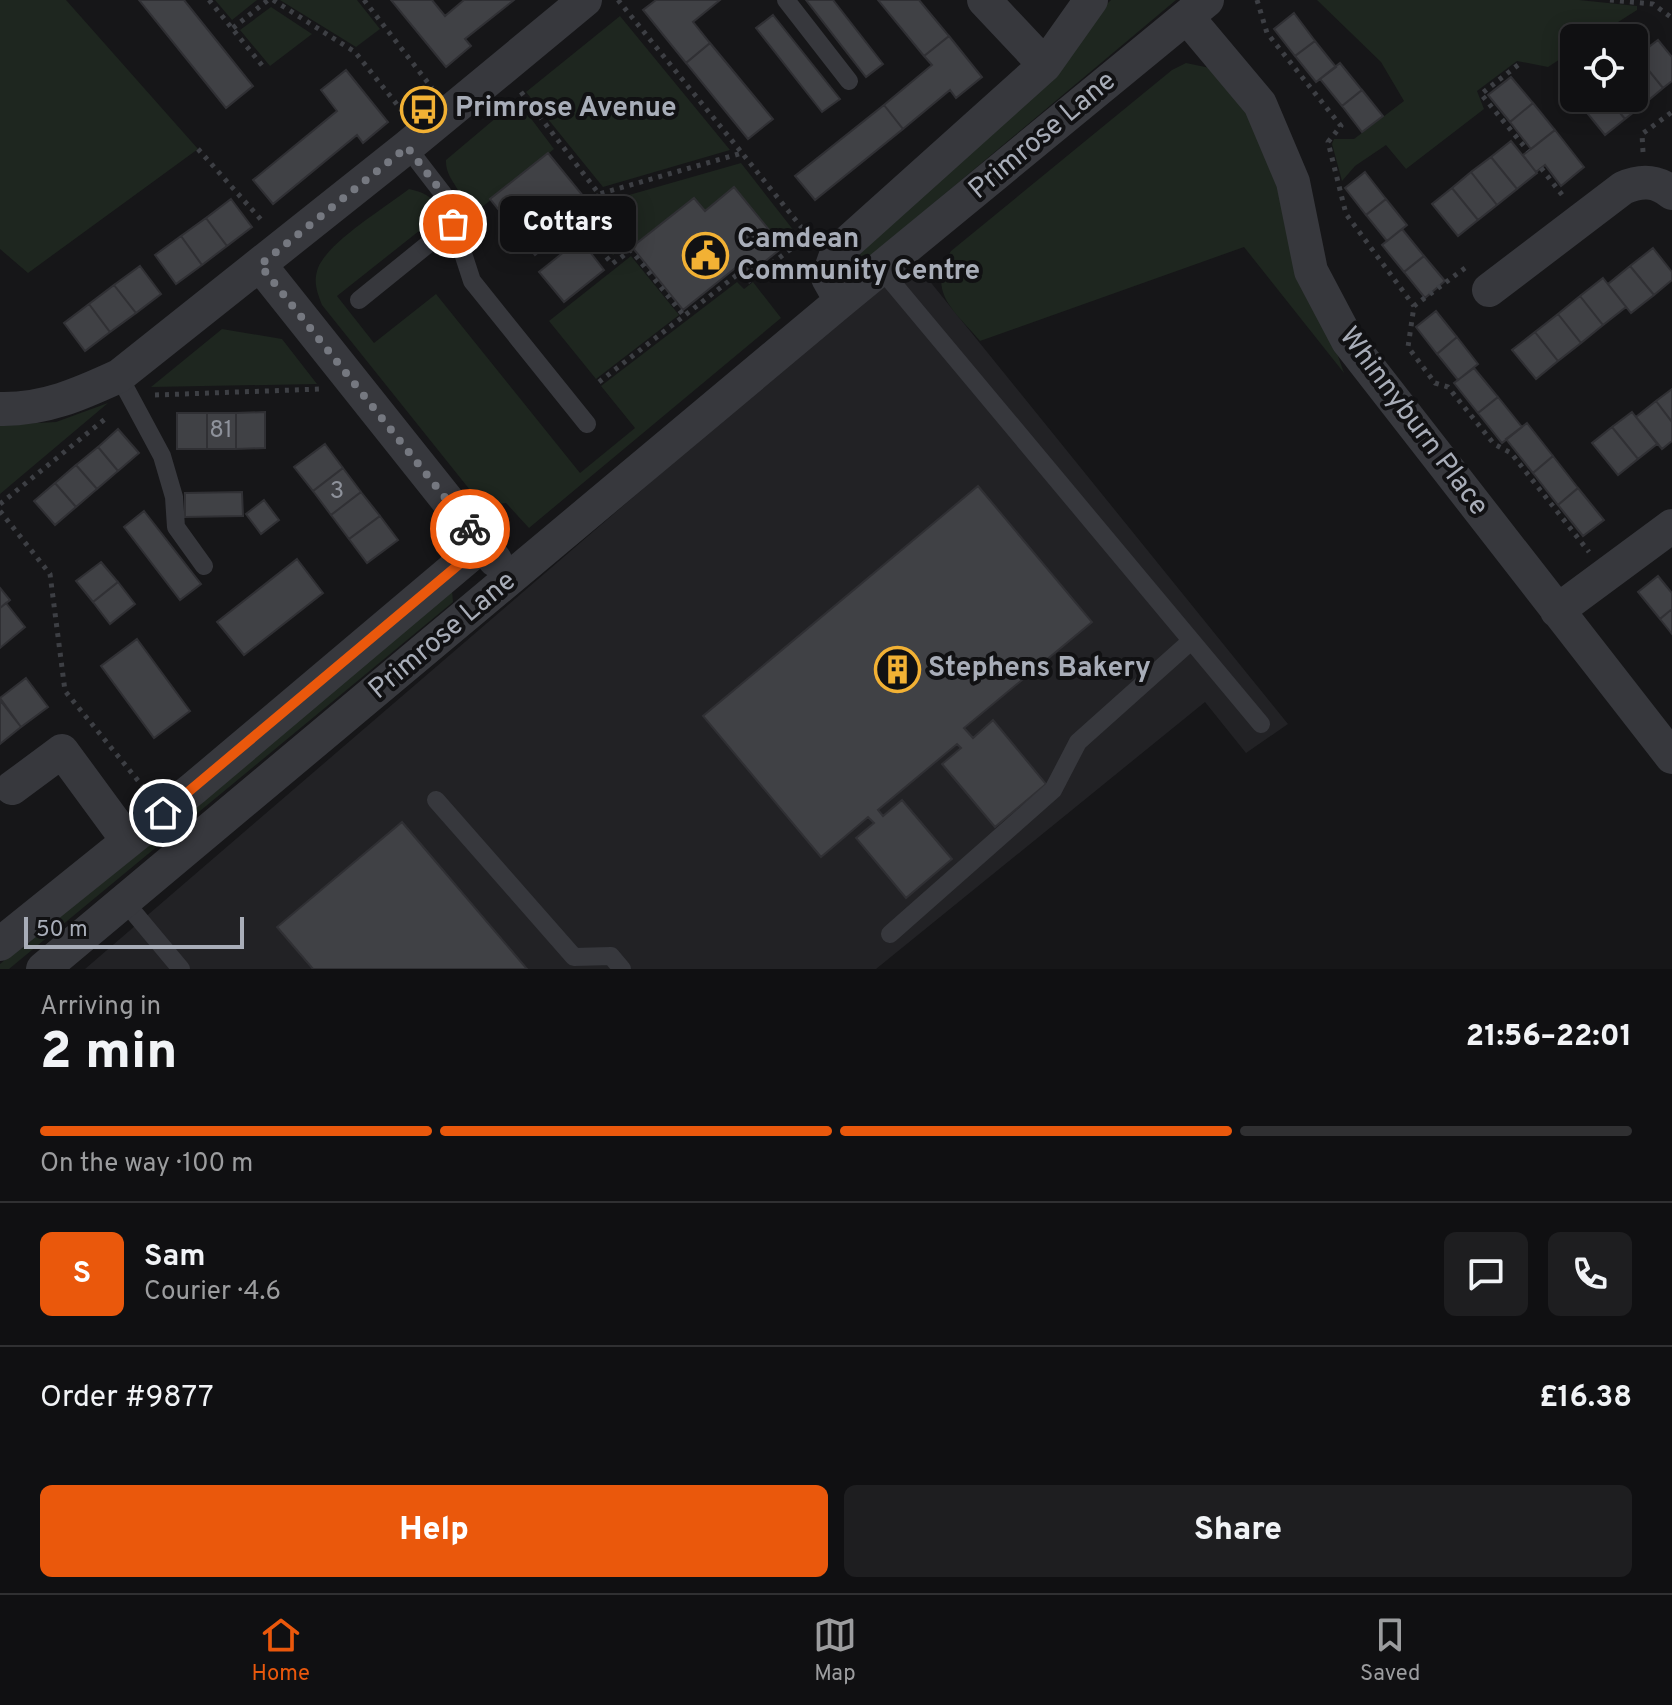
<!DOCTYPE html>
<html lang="en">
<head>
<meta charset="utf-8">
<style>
  body { margin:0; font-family:Overpass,sans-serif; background:#1e1e20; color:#f1f3f6; height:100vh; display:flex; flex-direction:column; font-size:30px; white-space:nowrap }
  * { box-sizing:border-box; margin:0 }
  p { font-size:26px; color:#9c9d9f }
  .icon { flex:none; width:44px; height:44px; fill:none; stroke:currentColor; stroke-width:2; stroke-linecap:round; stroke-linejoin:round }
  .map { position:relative; height:969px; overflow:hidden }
  .panel { display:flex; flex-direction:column; background:#101012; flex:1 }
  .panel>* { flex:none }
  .tools { position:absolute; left:1560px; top:24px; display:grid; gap:16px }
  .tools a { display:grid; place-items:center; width:88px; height:88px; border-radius:12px; background:#101012; box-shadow:0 4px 20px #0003,0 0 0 2px #303032; font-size:40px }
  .scale { position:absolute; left:24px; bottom:20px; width:220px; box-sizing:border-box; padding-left:8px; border:4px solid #a8adb8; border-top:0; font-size:22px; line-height:28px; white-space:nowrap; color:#a8adb8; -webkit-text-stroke:6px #111113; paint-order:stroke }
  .pin { position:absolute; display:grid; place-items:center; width:68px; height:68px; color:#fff; margin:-34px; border:4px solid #fff; border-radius:50%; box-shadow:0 2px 8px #0007 }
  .courier { position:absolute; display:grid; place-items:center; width:80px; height:80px; margin:-40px; border:6px solid #ea580c; border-radius:50%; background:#fff; color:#222; box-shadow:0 2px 10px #0007 }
  .bubble { position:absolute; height:56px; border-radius:12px; background:#101012; box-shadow:0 4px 20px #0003,0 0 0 2px #303032; font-size:26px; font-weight:800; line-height:56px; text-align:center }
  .summary em { font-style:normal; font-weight:800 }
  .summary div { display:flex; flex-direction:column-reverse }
  .summary { display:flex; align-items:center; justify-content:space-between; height:136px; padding:0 40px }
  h1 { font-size:52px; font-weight:800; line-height:60px }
  .bar { display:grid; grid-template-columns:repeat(4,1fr); gap:12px 8px; align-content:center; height:96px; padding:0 40px }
  .bar i { height:10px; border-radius:6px; background:#303032 }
  .bar .current { background:#ea580c }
  .bar p { grid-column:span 4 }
  .line { display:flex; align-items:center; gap:20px; padding:0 40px; border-top:2px solid #303032 }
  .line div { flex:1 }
  .round { display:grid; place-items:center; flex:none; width:84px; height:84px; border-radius:12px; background:#1e1e20 }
  .primary-button { display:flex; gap:16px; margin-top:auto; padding:16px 40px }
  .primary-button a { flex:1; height:92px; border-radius:12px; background:#ea580c; color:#fff; font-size:32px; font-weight:800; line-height:92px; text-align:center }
  .primary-button a+a { background:#1e1e20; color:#f1f3f6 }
  .tabs { display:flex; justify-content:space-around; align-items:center; height:112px; border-top:2px solid #303032; background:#101012; font-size:22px; color:#9c9d9f }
  .tabs a { display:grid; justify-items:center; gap:4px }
  .tabs .current { color:#ea580c }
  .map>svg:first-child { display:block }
  .built { fill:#222225 }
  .green { fill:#1e261f }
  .building { fill:#404145; stroke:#303034; stroke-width:2 }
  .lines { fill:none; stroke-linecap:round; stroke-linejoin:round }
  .path { stroke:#3d3f44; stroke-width:5; stroke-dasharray:4 6; stroke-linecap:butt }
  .lane { stroke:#37383d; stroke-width:18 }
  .street { stroke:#37383d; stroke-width:34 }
  .done { stroke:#757880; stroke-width:8; stroke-dasharray:0 14.4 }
  .route { stroke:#ea580c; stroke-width:10 }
  .labels { text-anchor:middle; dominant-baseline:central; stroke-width:8; stroke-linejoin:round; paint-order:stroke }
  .number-label { font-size:24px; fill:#8e929b }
  .poi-label { font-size:28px; font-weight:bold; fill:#a8adb8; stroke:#111113; text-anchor:start }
  .street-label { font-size:28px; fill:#a8adb8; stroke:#111113 }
</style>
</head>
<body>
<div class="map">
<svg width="1672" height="969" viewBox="0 0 1672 969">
  <rect width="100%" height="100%" fill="#161618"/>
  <path class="built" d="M911,258L1288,724L1246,753L1205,702L876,969H85Z"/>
  <path class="green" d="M0,0H66L198,149L28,273L0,249Z
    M215,0H257L232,20Z
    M280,0H357L380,29L356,47Z
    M1111,0H1176L860,265L856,260L875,235Z
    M1317,0H1579L1637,6V10L1593,38H1574V50L1548,67L1517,61L1477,91L1484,109L1406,169L1386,145L1355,166L1342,181L1332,144L1334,139H1354L1404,101L1381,62Z
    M271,7L312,34L270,66L240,30Z
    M620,16L730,150L603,187L526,92Z
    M1186,63L1215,69L1252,113L1344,373L1244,247L980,341C954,310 926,293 951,251L1172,70Z
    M517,100L554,149L466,220C467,189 445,182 446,160Z
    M741,163L798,236L783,247L734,187L705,211L693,198L632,247L628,243L613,255L586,223L622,197Z
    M409,189C431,194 438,201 442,223L426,239L419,231L337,296L374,343L436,294L580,473L635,428L601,386L737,282L744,289L753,282L781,318L529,528L506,503L492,505L478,500L322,305C317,292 313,282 318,268C328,242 386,207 409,189Z
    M631,256L679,315L596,379L549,321Z
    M222,329L282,339L317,384L151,387Z
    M108,403L0,494V425L56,422Z
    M452,591L453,602L9,969H0V964Z"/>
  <path class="building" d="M139,0H184L253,86L226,108Z
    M391,0H432L445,16L464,0H514L465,39L471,46L446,67Z
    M656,0H720L693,22L710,43L686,63L643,10Z
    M806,0H833L883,64L866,77Z
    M878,0H919L949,36L924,56Z
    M1294,13L1315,41L1295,56L1274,29Z
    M773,15L840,99L822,112L756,28Z
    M949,36L982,77L956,98L950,90L903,129L884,105L932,65L924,56Z
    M1658,40L1672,57V81L1663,88L1637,56Z
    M1315,41L1336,67L1316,82L1295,56Z
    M710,43L773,119L748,139L686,63Z
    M1637,56L1663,88L1644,104L1634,91V58Z
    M1340,63L1362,90L1342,106L1320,79Z
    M346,70L388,122L363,143L357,135L273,204L253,180L337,111L321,90Z
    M1511,77L1533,103L1510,122L1488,95Z
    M1362,90L1383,116L1362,132L1342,106Z
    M1634,91L1644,104L1625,119L1608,98H1634Z
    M1585,98H1608L1625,119L1605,135L1579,103Z
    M1533,103L1555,130L1531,149L1510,122Z
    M884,105L903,129L815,200L795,176Z
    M1555,130L1584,167L1561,186L1545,165L1536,172L1523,155Z
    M1511,141L1537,173L1517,189L1491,157Z
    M548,153L593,208L535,255L490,199Z
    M1491,157L1517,189L1497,205L1471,172Z
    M1365,172L1386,199L1366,215L1345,188Z
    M1471,172L1497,205L1478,220L1452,188Z
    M734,187L783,247L748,275L739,265L683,310L632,247L694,198L705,211Z
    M1452,188L1478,220L1458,236L1432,204Z
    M231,199L252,227L227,246L206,218Z
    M1386,199L1407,225L1387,241L1366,215Z
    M206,218L227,246L202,265L181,236Z
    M1402,229L1424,256L1404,272L1382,245Z
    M181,236L202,265L176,284L155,255Z
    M580,239L604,270L564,302L539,272Z
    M1653,248L1672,272V280L1654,295L1630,266Z
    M1424,256L1445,281L1425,298L1404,272Z
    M140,266L161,294L136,313L114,285Z
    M1630,266L1654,295L1631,313L1608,284Z
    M1603,278L1626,307L1603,325L1580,296Z
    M114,285L136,313L110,332L89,304Z
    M1580,296L1603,325L1581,343L1558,314Z
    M89,304L110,332L85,351L64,323Z
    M1436,311L1457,337L1437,354L1416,327Z
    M1558,314L1581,343L1558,361L1535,332Z
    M1535,332L1558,361L1536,379L1512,350Z
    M1457,337L1478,364L1458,380L1437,354Z
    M1474,368L1498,397L1478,413L1454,383Z
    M1672,389V422L1656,401Z
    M1498,397L1522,427L1502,443L1478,413Z
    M1656,401L1672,422V441L1662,449L1636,417Z
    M265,412V448L236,449V413Z
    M1632,412L1657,444L1638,459L1612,427Z
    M177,413H207V449H177Z
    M207,413H236V449H207Z
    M1527,423L1553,456L1533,473L1506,439Z
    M1612,427L1638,459L1618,475L1592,443Z
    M118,429L139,453L118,471L98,447Z
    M325,444L343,468L313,491L294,467Z
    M98,447L118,471L97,489L76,465Z
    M1553,456L1578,488L1558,505L1533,473Z
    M76,465L97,489L76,507L55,483Z
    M343,468L361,492L331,515L313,491Z
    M55,483L76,507L55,525L34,501Z
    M978,486L1092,622L964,728L973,738L993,720L1046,784L995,827L942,764L961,748L957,744L878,810L883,816L902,800L952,859L906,898L856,838L874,823L868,817L821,857L703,716Z
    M1578,488L1604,520L1583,536L1558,505Z
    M242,492L243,516L185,517V493Z
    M361,492L380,516L349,539L331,515Z
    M264,500L279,520L261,534L246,514Z
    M144,511L201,584L180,600L124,527Z
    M380,516L398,540L367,563L349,539Z
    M297,559L323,593L244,655L217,622Z
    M101,562L118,582L93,602L76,581Z
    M1658,576L1672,593V609L1660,619L1638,592Z
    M118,582L135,604L110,624L93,602Z
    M0,588L10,600L0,608Z
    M6,603L25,627L0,648V608Z
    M1672,609V634L1660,619Z
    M137,639L190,711L154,738L101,666Z
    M26,678L48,707L21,727L0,698Z
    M0,700L21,727L0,744Z
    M402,822L527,969H313L277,927Z"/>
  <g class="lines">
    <path class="path" d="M209,0L265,69
      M273,0L355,52L403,112
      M364,0L432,88
      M618,0L742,153
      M1257,0L1267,33L1341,126L1328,142L1346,214L1414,306
      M1610,0L1653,4L1672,18
      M233,28L268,0
      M1518,65L1481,94L1528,151
      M521,92L599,194L742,153L810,238
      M198,149L264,223
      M1643,152L1642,134L1672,112
      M1541,168L1563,196
      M599,194L596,210L580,223L612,264L631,250L684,316
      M1465,268L1414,306L1408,347L1435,383L1448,387L1494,444L1511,453L1589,552
      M599,382L738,274L746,283L808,236
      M155,395L321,389
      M0,504L105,419
      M0,511L50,574L65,691L144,788"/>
    <path class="lane" d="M786,0L849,81
      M407,147L444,195L472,281L587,424
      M881,269L1261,724
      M359,300L453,224
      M119,376L162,456L174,497L176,527L204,566
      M436,800L574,957L611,956L622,969
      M125,902L181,969
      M890,934L1053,790L1078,742L1191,641"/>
    <path class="street" d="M984,0L1045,65
      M1187,17L1260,104L1293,182L1311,271L1348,341L1672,757
      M260,265L495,560
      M1489,290L1623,188C1641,180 1656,180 1672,193
      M841,301L828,278L837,252L1045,65L1091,0
      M0,409C44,410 80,394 119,376L407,147L585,0
      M1557,611L1672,526
      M12,788L62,751L128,841
      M0,944L194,788L482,545
      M43,969L841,301L1207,0"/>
  </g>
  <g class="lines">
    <path class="done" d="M453,224L444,195L407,147L260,265L470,529"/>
    <path class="route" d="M163,813L482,545L470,529"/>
  </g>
  <defs>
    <symbol id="bus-ring" viewBox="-11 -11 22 22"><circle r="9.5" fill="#111113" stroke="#f2b134" stroke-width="1.5"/><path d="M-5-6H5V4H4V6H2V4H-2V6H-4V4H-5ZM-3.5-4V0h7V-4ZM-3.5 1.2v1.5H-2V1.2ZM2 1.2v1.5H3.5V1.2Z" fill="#f2b134"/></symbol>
    <symbol id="civic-ring" viewBox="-11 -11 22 22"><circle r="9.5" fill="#111113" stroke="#f2b134" stroke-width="1.5"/><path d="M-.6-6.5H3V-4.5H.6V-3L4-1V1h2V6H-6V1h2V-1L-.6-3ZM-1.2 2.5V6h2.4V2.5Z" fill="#f2b134"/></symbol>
    <symbol id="building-ring" viewBox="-11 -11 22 22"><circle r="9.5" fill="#111113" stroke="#f2b134" stroke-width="1.5"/><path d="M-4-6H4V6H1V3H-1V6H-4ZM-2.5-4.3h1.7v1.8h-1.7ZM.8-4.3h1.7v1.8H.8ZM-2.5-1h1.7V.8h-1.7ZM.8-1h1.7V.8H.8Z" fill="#f2b134"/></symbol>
  </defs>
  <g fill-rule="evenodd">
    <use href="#bus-ring" x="398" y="84" width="51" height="51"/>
    <use href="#civic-ring" x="680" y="230" width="51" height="51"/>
    <use href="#building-ring" x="872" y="644" width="51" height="51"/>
  </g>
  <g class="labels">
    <g class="number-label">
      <text x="221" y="431">81</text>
      <text x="337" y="492">3</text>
    </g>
    <g class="poi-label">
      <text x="455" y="109">Primrose Avenue</text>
      <text x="737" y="240">Camdean<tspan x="737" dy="32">Community Centre</tspan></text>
      <text x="928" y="669">Stephens Bakery</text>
    </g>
    <g class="street-label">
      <text transform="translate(1043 136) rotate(-40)">Primrose Lane</text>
      <text transform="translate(1413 422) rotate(53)">Whinnyburn Place</text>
      <text transform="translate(443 636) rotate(-40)">Primrose Lane</text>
    </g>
  </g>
</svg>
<div class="tools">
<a><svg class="icon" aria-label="locate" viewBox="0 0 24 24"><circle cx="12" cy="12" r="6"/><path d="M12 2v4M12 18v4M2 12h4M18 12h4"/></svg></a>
</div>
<div class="scale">50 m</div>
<div class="pin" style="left:453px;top:224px;background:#ea580c"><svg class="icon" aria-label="bag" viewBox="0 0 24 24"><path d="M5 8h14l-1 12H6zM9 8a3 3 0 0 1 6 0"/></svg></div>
<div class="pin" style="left:163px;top:813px;background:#1f2937"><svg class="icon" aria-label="home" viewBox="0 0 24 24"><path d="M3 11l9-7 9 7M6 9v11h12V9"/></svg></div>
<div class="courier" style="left:470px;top:529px"><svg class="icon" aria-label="bike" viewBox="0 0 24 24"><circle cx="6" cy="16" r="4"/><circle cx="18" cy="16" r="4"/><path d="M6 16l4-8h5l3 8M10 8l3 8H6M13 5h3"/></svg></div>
<div class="bubble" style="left:500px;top:196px;width:136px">Cottars</div>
</div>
<section class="panel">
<div class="summary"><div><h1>2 min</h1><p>Arriving in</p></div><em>21:56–22:01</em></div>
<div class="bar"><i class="current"></i><i class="current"></i><i class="current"></i><i></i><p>On the way · 100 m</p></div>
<div class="line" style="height:144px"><b class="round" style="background:#ea580c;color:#fff">S</b><div><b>Sam</b><p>Courier · 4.6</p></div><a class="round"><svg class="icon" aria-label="chat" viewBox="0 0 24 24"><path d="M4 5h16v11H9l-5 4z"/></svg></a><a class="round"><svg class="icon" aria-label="phone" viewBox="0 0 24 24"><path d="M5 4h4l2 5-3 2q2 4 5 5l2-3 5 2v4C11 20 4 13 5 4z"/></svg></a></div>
<div class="line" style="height:104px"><div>Order #9877</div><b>£16.38</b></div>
<div class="primary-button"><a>Help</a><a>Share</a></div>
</section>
<nav class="tabs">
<a class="current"><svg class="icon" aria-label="home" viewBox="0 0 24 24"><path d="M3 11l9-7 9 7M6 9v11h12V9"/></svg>Home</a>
<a><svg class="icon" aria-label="map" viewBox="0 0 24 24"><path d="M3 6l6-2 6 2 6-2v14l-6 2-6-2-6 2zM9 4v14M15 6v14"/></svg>Map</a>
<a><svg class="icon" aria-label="saved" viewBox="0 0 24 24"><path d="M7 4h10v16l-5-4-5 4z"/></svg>Saved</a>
</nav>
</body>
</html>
